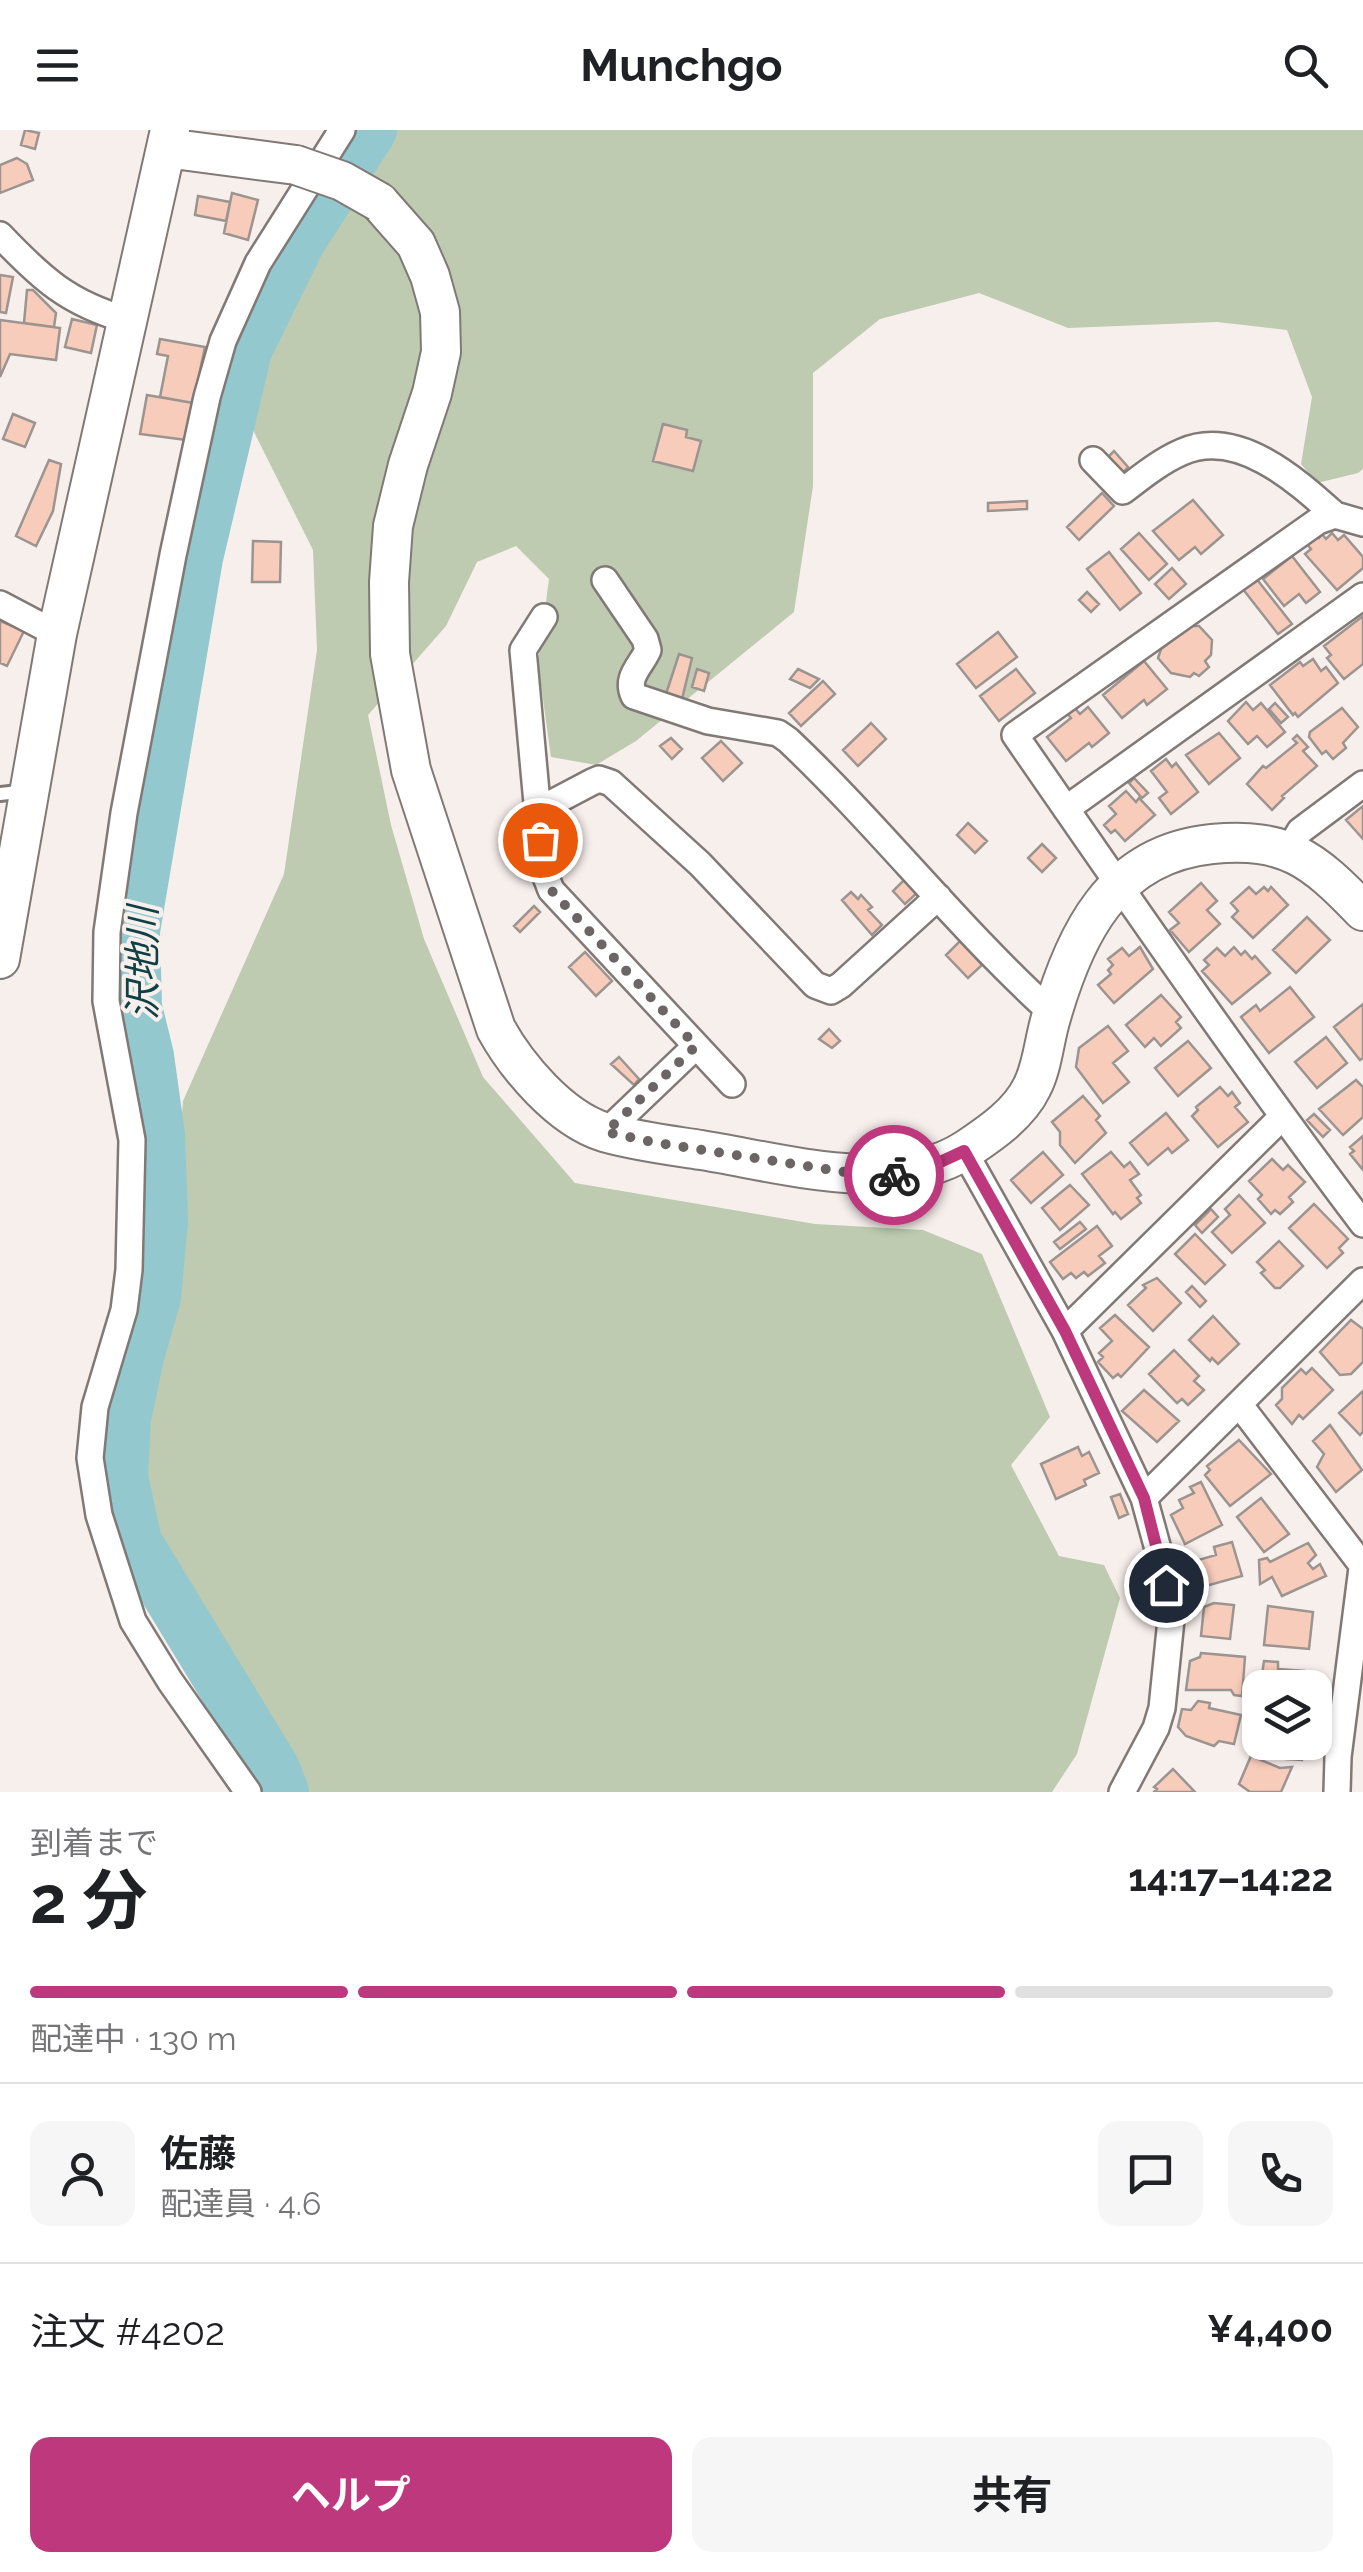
<!DOCTYPE html>
<html lang="ja">
<head>
<meta charset="utf-8">
<style>
  body { margin:0; font-family:Raleway,"Noto Sans JP",sans-serif; background:#f6f6f6; color:#202124; height:100vh; display:flex; flex-direction:column; font-size:38px; white-space:nowrap }
  * { box-sizing:border-box; margin:0 }
  p { font-size:32px; color:#757577 }
  .icon { flex:none; width:55px; height:55px; fill:none; stroke:currentColor; stroke-width:2; stroke-linecap:round; stroke-linejoin:round }
  .map { position:relative; height:1662px; overflow:hidden }
  .sheet { display:flex; flex-direction:column; background:#fff; flex:1 }
  .sheet>* { flex:none }
  .buttons { position:absolute; left:1242px; top:1540px; display:grid; gap:20px }
  .buttons a { display:grid; place-items:center; width:90px; height:90px; border-radius:20px; background:#fff; box-shadow:0 2px 8px #0004; font-size:50px }
  .pin { position:absolute; display:grid; place-items:center; width:85px; height:85px; color:#fff; margin:-42px; border:5px solid #fff; border-radius:50%; box-shadow:0 2px 10px #0007 }
  .courier { position:absolute; display:grid; place-items:center; width:100px; height:100px; margin:-50px; border:8px solid #bd387c; border-radius:50%; background:#fff; color:#222; box-shadow:0 2px 12px #0007 }
  .head em { font-style:normal; font-weight:700 }
  .head div { display:flex; flex-direction:column-reverse }
  .head { display:flex; align-items:center; justify-content:space-between; height:170px; padding:0 30px }
  h1 { font-size:65px; font-weight:700; line-height:75px }
  .bar { display:grid; grid-template-columns:repeat(4,1fr); gap:15px 10px; align-content:center; height:120px; padding:0 30px }
  .bar i { height:12px; border-radius:8px; background:#e0e0e0 }
  .bar .on { background:#bd387c }
  .bar p { grid-column:span 4 }
  .line { display:flex; align-items:center; gap:25px; padding:0 30px; border-top:2px solid #e0e0e0 }
  .line div { flex:1 }
  .round { display:grid; place-items:center; flex:none; width:105px; height:105px; border-radius:20px; background:#f6f6f6 }
  .primary-button { display:flex; gap:20px; margin-top:auto; padding:20px 30px }
  .primary-button a { flex:1; height:115px; border-radius:20px; background:#bd387c; color:#fff; font-size:40px; font-weight:700; line-height:115px; text-align:center }
  .primary-button a+a { background:#f6f6f6; color:#202124 }
  header { display:flex; justify-content:space-between; align-items:center; height:130px; padding:0 30px; background:#fff; font-size:45px; font-weight:700 }
  .map>svg:first-child { display:block }
  .green { fill:#becbb0 }
  .lines { fill:none; stroke-linecap:round; stroke-linejoin:round }
  .river { stroke:#93c8cf; stroke-width:52 }
  .building { fill:#f8ccba; stroke:#9b9491; stroke-width:2.5 }
  .lane-casing { stroke:#807976; stroke-width:18 }
  .street-casing { stroke:#807976; stroke-width:30 }
  .secondary-casing { stroke:#807976; stroke-width:42 }
  .lane { stroke:#fff; stroke-width:12 }
  .street { stroke:#fff; stroke-width:25 }
  .secondary { stroke:#fff; stroke-width:38 }
  .secondary-bridge-casing { stroke:#807976; stroke-width:42; stroke-linecap:butt }
  .secondary-bridge { stroke:#fff; stroke-width:38 }
  .done { stroke:#6b6665; stroke-width:10; stroke-dasharray:0 18 }
  .route { stroke:#bd387c; stroke-width:12 }
  .labels { text-anchor:middle; dominant-baseline:central; stroke-width:8; stroke-linejoin:round; paint-order:stroke }
  .water-label { font-size:38px; font-style:italic; fill:#0e4045; stroke:#f7efec }
</style>
</head>
<body>
<header><svg class="icon" aria-label="menu" viewBox="0 0 24 24"><path d="M4 6h16M4 12h16M4 18h16"/></svg>Munchgo<svg class="icon" aria-label="search" viewBox="0 0 24 24"><circle cx="10" cy="10" r="6"/><path d="M15 15l6 6"/></svg></header>
<div class="map">
<svg width="1363" height="1662" viewBox="0 0 1363 1662">
  <rect width="100%" height="100%" fill="#f7efec"/>
  <path class="green" d="M376,0H1363V339L1358,343L1317,353L1301,334L1312,267L1287,200L1217,192L1068,198L979,163L880,189L813,243V356L794,482L636,611L596,635L551,627L538,533L549,449L516,416L477,432L446,496L368,585L391,695L424,809L483,947L575,1053L815,1094L923,1100L982,1124L1050,1287L1011,1335L1059,1426L1104,1435L1120,1468L1077,1624L1052,1662H294L264,1583L152,1417L149,1391L123,1336L167,1160L183,971L284,744L317,520L313,420L245,284L315,112Z"/>
  <g class="lines">
    <path class="river" d="M283,1662L274,1639L136,1412L122,1347L125,1288L138,1227L155,1167L162,1091L159,1005L148,926L136,877L134,801L197,428L246,220L299,112L371,0"/>
  </g>
  <path class="building" d="M25,0L39,3L35,19L21,15Z
    M17,28L27,34L33,50L0,63V35Z
    M232,63L258,70L248,110L224,103Z
    M198,66L230,72L226,91L195,85Z
    M0,145L13,147L6,183L0,182Z
    M27,160H33L56,183L54,197L24,193Z
    M72,189L97,195L91,223L65,217Z
    M0,190L60,198L56,230L10,224L0,247Z
    M160,209L205,217L193,273L160,267L168,226L157,224Z
    M147,265L193,273L187,310L140,304Z
    M13,284L35,293L25,317L3,309Z
    M663,294L687,300L686,307L701,311L693,341L653,331Z
    M1114,321L1128,337L1122,344L1107,328Z
    M49,330L61,334L53,381L36,416L16,406Z
    M1102,363L1114,376L1079,410L1067,397Z
    M1193,370L1223,405L1201,424L1195,417L1179,430L1153,401Z
    M1027,371V379L988,381V373Z
    M1139,403L1167,434L1149,450L1121,419Z
    M1332,403L1338,410L1344,405L1363,427V438L1337,460L1305,424L1311,419L1306,413L1316,404L1319,408L1322,404L1326,409Z
    M253,411L281,412L280,452H252Z
    M1109,422L1141,463L1120,480L1087,439Z
    M1292,426L1320,462L1306,473L1299,464L1284,476L1263,449Z
    M1172,438L1186,454L1169,469L1155,454Z
    M1255,447L1292,494L1278,504L1242,458Z
    M1087,462L1099,474L1091,482L1079,470Z
    M1363,486V534L1344,549L1327,528L1331,525L1324,516Z
    M0,491L24,501L7,536L0,533Z
    M1190,496H1199L1212,510L1211,525L1205,531L1209,537L1199,546L1194,543L1190,547L1171,543L1158,528L1161,519Z
    M998,502L1017,527L976,558L957,534Z
    M679,524L692,528L682,569L666,564Z
    M1313,529L1321,541L1326,537L1338,553L1298,587L1295,583L1293,585L1270,555L1300,532L1303,536Z
    M1144,531L1167,559L1147,575L1144,570L1122,588L1103,565Z
    M697,539L709,543L704,561L692,557Z
    M798,539L819,549L810,558L790,549Z
    M1016,539L1035,563L999,591L980,566Z
    M823,551L835,564L801,596L789,583Z
    M1246,572L1253,580L1261,573L1285,602L1267,617L1257,606L1248,614L1228,591Z
    M1275,573L1288,587L1281,593L1269,579Z
    M1072,575L1080,584L1088,577L1109,603L1092,617L1089,613L1066,631L1047,607L1071,588L1065,581Z
    M1342,578L1358,597L1343,613L1346,618L1333,629L1326,621L1322,624L1309,607L1310,602Z
    M871,593L886,609L858,636L843,620Z
    M1219,603L1240,628L1209,654L1186,625Z
    M1297,605L1308,617L1303,621L1317,636L1282,666L1284,668L1272,680L1247,654L1263,636L1266,638L1297,613L1293,609Z
    M671,608L682,619L672,629L660,616Z
    M721,611L742,633L723,651L702,628Z
    M1166,629L1172,637L1176,633L1198,662L1171,684L1159,668L1167,662L1151,641Z
    M1134,648L1148,663L1142,668L1129,653Z
    M1126,661L1136,672L1139,668L1155,685L1125,711L1115,700L1111,703L1104,695L1116,684L1109,676Z
    M1363,676V709L1346,690Z
    M968,693L987,711L975,723L957,705Z
    M1042,714L1056,728L1042,742L1028,728Z
    M906,748L918,762L905,774L893,761Z
    M1201,753L1217,771L1207,780L1220,794L1189,822L1170,800L1179,793L1169,782Z
    M1249,757L1256,764L1264,757L1268,761L1271,757L1288,775L1253,808L1232,787L1238,781L1231,773Z
    M851,762L858,769L861,765L872,777L868,780L882,795L872,805L842,770Z
    M534,776L540,782L520,802L514,796Z
    M1307,787L1330,810L1296,843L1273,820Z
    M960,811L982,835L968,848L946,825Z
    M1140,817L1153,839L1114,873L1098,855L1111,844L1108,840L1113,835L1108,829L1122,818L1129,826Z
    M1234,817L1241,825L1245,821L1252,829L1255,826L1270,843L1232,874L1202,841L1209,835L1204,830L1217,818L1225,826Z
    M585,822L612,851L596,866L569,837Z
    M1290,857L1314,887L1269,923L1241,887L1256,875L1260,881Z
    M1161,865L1181,887L1176,892L1181,898L1161,916L1154,908L1145,917L1126,895Z
    M1363,874V928L1360,930L1334,897Z
    M1108,896L1128,921L1113,933L1129,952L1103,973L1076,937L1079,918Z
    M829,899L840,911L832,918L819,909Z
    M1326,907L1347,933L1317,958L1295,932Z
    M1188,911L1211,938L1178,966L1155,938Z
    M619,927L639,949L634,955L611,934Z
    M1356,950L1363,957V987L1343,1005L1319,979Z
    M1220,957L1228,966L1232,962L1240,973L1235,977L1248,992L1218,1017L1192,986L1198,980L1196,977Z
    M1083,966L1100,986L1096,990L1106,1003L1075,1033L1060,1015V1002L1052,992Z
    M1166,983L1188,1010L1172,1023L1168,1018L1148,1035L1130,1013Z
    M1314,984L1330,1000L1323,1007L1307,990Z
    M1363,1006V1040L1350,1024L1354,1021L1350,1017Z
    M1043,1022L1063,1045L1031,1073L1011,1050Z
    M1111,1022L1124,1037L1130,1032L1139,1044L1130,1050L1141,1065L1137,1068L1141,1073L1121,1089L1115,1082L1113,1084L1082,1044Z
    M1272,1029L1283,1040L1288,1035L1305,1052L1289,1067L1293,1072L1280,1084L1275,1080L1271,1084L1258,1069L1262,1065L1249,1051Z
    M1070,1055L1089,1075L1060,1100L1042,1078Z
    M1239,1065L1265,1093L1232,1123L1212,1102L1230,1085L1225,1079Z
    M1314,1074L1348,1109L1339,1118L1343,1123L1327,1138L1289,1098Z
    M1211,1079L1218,1087L1202,1103L1195,1095Z
    M1080,1092L1086,1099L1060,1119L1054,1112Z
    M1097,1096L1112,1116L1099,1126L1105,1133L1088,1146L1084,1142L1076,1148L1071,1143L1063,1149L1050,1132Z
    M1195,1104L1225,1135L1205,1154L1175,1124Z
    M1279,1111L1303,1136L1280,1158H1275L1261,1143L1265,1140L1257,1132Z
    M1157,1148L1181,1173L1153,1201L1128,1175L1146,1158L1143,1155Z
    M1192,1156L1206,1171L1200,1177L1186,1162Z
    M1115,1185L1149,1217L1121,1247L1118,1244L1113,1248L1098,1232L1103,1227L1099,1223L1112,1211L1100,1198Z
    M1213,1186L1239,1214L1218,1234L1212,1228L1210,1231L1189,1210Z
    M1351,1190L1363,1199V1232L1351,1244L1340,1245L1320,1222Z
    M1174,1220L1199,1246L1194,1251L1204,1260L1188,1275L1182,1269L1177,1273L1149,1244Z
    M1312,1238L1333,1260L1303,1289L1299,1285L1292,1294L1276,1275L1282,1269V1258L1301,1239L1306,1244Z
    M1144,1260L1179,1291L1157,1312L1122,1281Z
    M1363,1261V1302L1360,1305L1339,1283Z
    M1330,1295L1362,1340L1336,1362L1317,1337L1324,1324L1313,1311Z
    M1239,1310L1271,1344L1230,1376L1205,1345L1210,1340L1207,1336Z
    M1078,1317L1082,1326L1089,1322L1099,1343L1084,1350L1086,1355L1056,1369L1041,1334Z
    M1201,1352L1222,1395L1185,1414L1171,1385L1183,1378L1179,1370L1194,1363L1190,1357Z
    M1120,1364L1128,1384L1119,1388L1111,1367Z
    M1261,1368L1289,1404L1264,1422L1237,1387Z
    M1232,1412L1242,1446L1195,1459L1188,1433L1216,1425L1214,1417Z
    M1308,1413L1316,1425L1308,1433L1313,1439L1320,1434L1326,1446L1282,1466L1272,1447L1260,1454L1259,1430L1267,1428L1270,1432Z
    M1214,1473L1234,1475L1230,1509L1201,1506L1204,1477Z
    M1268,1476L1313,1482L1309,1519L1264,1515Z
    M1201,1523L1245,1527L1242,1566L1234,1565L1231,1560H1186L1190,1531L1200,1527Z
    M1264,1531L1278,1532V1539L1304,1541L1302,1558H1260Z
    M1198,1571L1210,1573L1209,1578L1241,1585L1234,1614L1219,1611L1214,1616L1186,1606L1178,1597L1182,1579L1191,1580Z
    M1266,1612H1303L1302,1630L1286,1629V1621L1277,1620V1616L1266,1615Z
    M1251,1626L1280,1638L1292,1637L1281,1662H1250L1239,1654Z
    M1173,1639L1195,1662H1154L1157,1659L1154,1657Z"/>
  <g class="lines">
    <defs>
      <path id="lane" d="M0,664L27,661"/>
      <path id="street" d="M0,105C42,149 68,173 127,190
        M1093,330L1123,361C1141,347 1161,331 1182,322C1238,297 1297,351 1335,385
        M1363,393L1335,385L1318,391L1015,605C1129,770 1242,934 1363,1094
        M605,450L645,509L648,520C641,536 625,547 634,566L708,591L778,603L788,610C880,697 958,798 1052,883
        M0,474L57,504
        M544,487L523,520L543,739L551,760L732,954
        M1066,679L1363,466
        M537,681L592,652L599,649L611,653L700,734L815,855L831,861L841,855L938,767
        M1289,720L1300,701L1363,654
        M606,1002L696,916
        M964,1021L1065,1201L1144,1368L1161,1430L1172,1480L1162,1578L1156,1598L1122,1662
        M1065,1201L1282,987
        M1239,1274L1362,1435
        M1144,1368L1363,1151
        M248,1662L170,1551L133,1491L99,1385L90,1328L95,1277L124,1180L129,1140L132,1010L106,871L107,802L124,683L173,425L207,267L223,211L258,133L342,0
        M1337,1662L1338,1627L1363,1430"/>
      <path id="secondary" d="M166,18L296,35
        M379,72L416,114L430,146L440,182L441,222L432,263L408,335L393,396L389,452L390,524L411,640L496,899C517,937 560,988 604,1002C635,1011 668,1015 701,1020C783,1033 893,1067 967,1019C991,1003 1019,984 1032,957C1042,938 1044,912 1050,891C1074,805 1112,724 1212,714C1286,707 1313,729 1363,781
        M0,829L57,504L170,0"/>
    </defs>
    <use href="#lane" class="lane-casing"/>
    <use href="#street" class="street-casing"/>
    <use href="#secondary" class="secondary-casing"/>
    <use href="#lane" class="lane"/>
    <use href="#street" class="street"/>
    <use href="#secondary" class="secondary"/>
    <defs>
      <path id="secondary-bridge" d="M296,35L342,51L379,72"/>
    </defs>
    <use href="#secondary-bridge" class="secondary-bridge-casing"/>
    <use href="#secondary-bridge" class="secondary-bridge"/>
  </g>
  <g class="lines">
    <path class="done" d="M540,710L543,739L551,760L696,916L606,1002L652,1012L870,1046L894,1045"/>
    <path class="route" d="M894,1045L925,1039L964,1021L1065,1201L1144,1368L1166,1455"/>
  </g>
  <g class="labels">
    <g class="water-label">
      <text transform="translate(142 833) rotate(-90)">沢地川</text>
    </g>
  </g>
</svg>
<div class="buttons">
<a><svg class="icon" aria-label="layers" viewBox="0 0 24 24"><path d="M12 4l9 5-9 5-9-5zM3 14l9 5 9-5"/></svg></a>
</div>
<div class="pin" style="left:540px;top:710px;background:#ea580c"><svg class="icon" aria-label="bag" viewBox="0 0 24 24"><path d="M5 8h14l-1 12H6zM9 8a3 3 0 0 1 6 0"/></svg></div>
<div class="pin" style="left:1166px;top:1455px;background:#1f2937"><svg class="icon" aria-label="home" viewBox="0 0 24 24"><path d="M3 11l9-7 9 7M6 9v11h12V9"/></svg></div>
<div class="courier" style="left:894px;top:1045px"><svg class="icon" aria-label="bike" viewBox="0 0 24 24"><circle cx="6" cy="16" r="4"/><circle cx="18" cy="16" r="4"/><path d="M6 16l4-8h5l3 8M10 8l3 8H6M13 5h3"/></svg></div>
</div>
<section class="sheet">
<div class="head"><div><h1>2 分</h1><p>到着まで</p></div><em>14:17–14:22</em></div>
<div class="bar"><i class="on"></i><i class="on"></i><i class="on"></i><i></i><p>配達中 · 130 m</p></div>
<div class="line" style="height:180px"><a class="round"><svg class="icon" aria-label="person" viewBox="0 0 24 24"><circle cx="12" cy="8" r="4"/><path d="M4 21q1-7 8-7t8 7"/></svg></a><div><b>佐藤</b><p>配達員 · 4.6</p></div><a class="round"><svg class="icon" aria-label="chat" viewBox="0 0 24 24"><path d="M4 5h16v11H9l-5 4z"/></svg></a><a class="round"><svg class="icon" aria-label="phone" viewBox="0 0 24 24"><path d="M5 4h4l2 5-3 2q2 4 5 5l2-3 5 2v4C11 20 4 13 5 4z"/></svg></a></div>
<div class="line" style="height:130px"><div>注文 #4202</div><b>¥4,400</b></div>
<div class="primary-button"><a>ヘルプ</a><a>共有</a></div>
</section>
</body>
</html>
